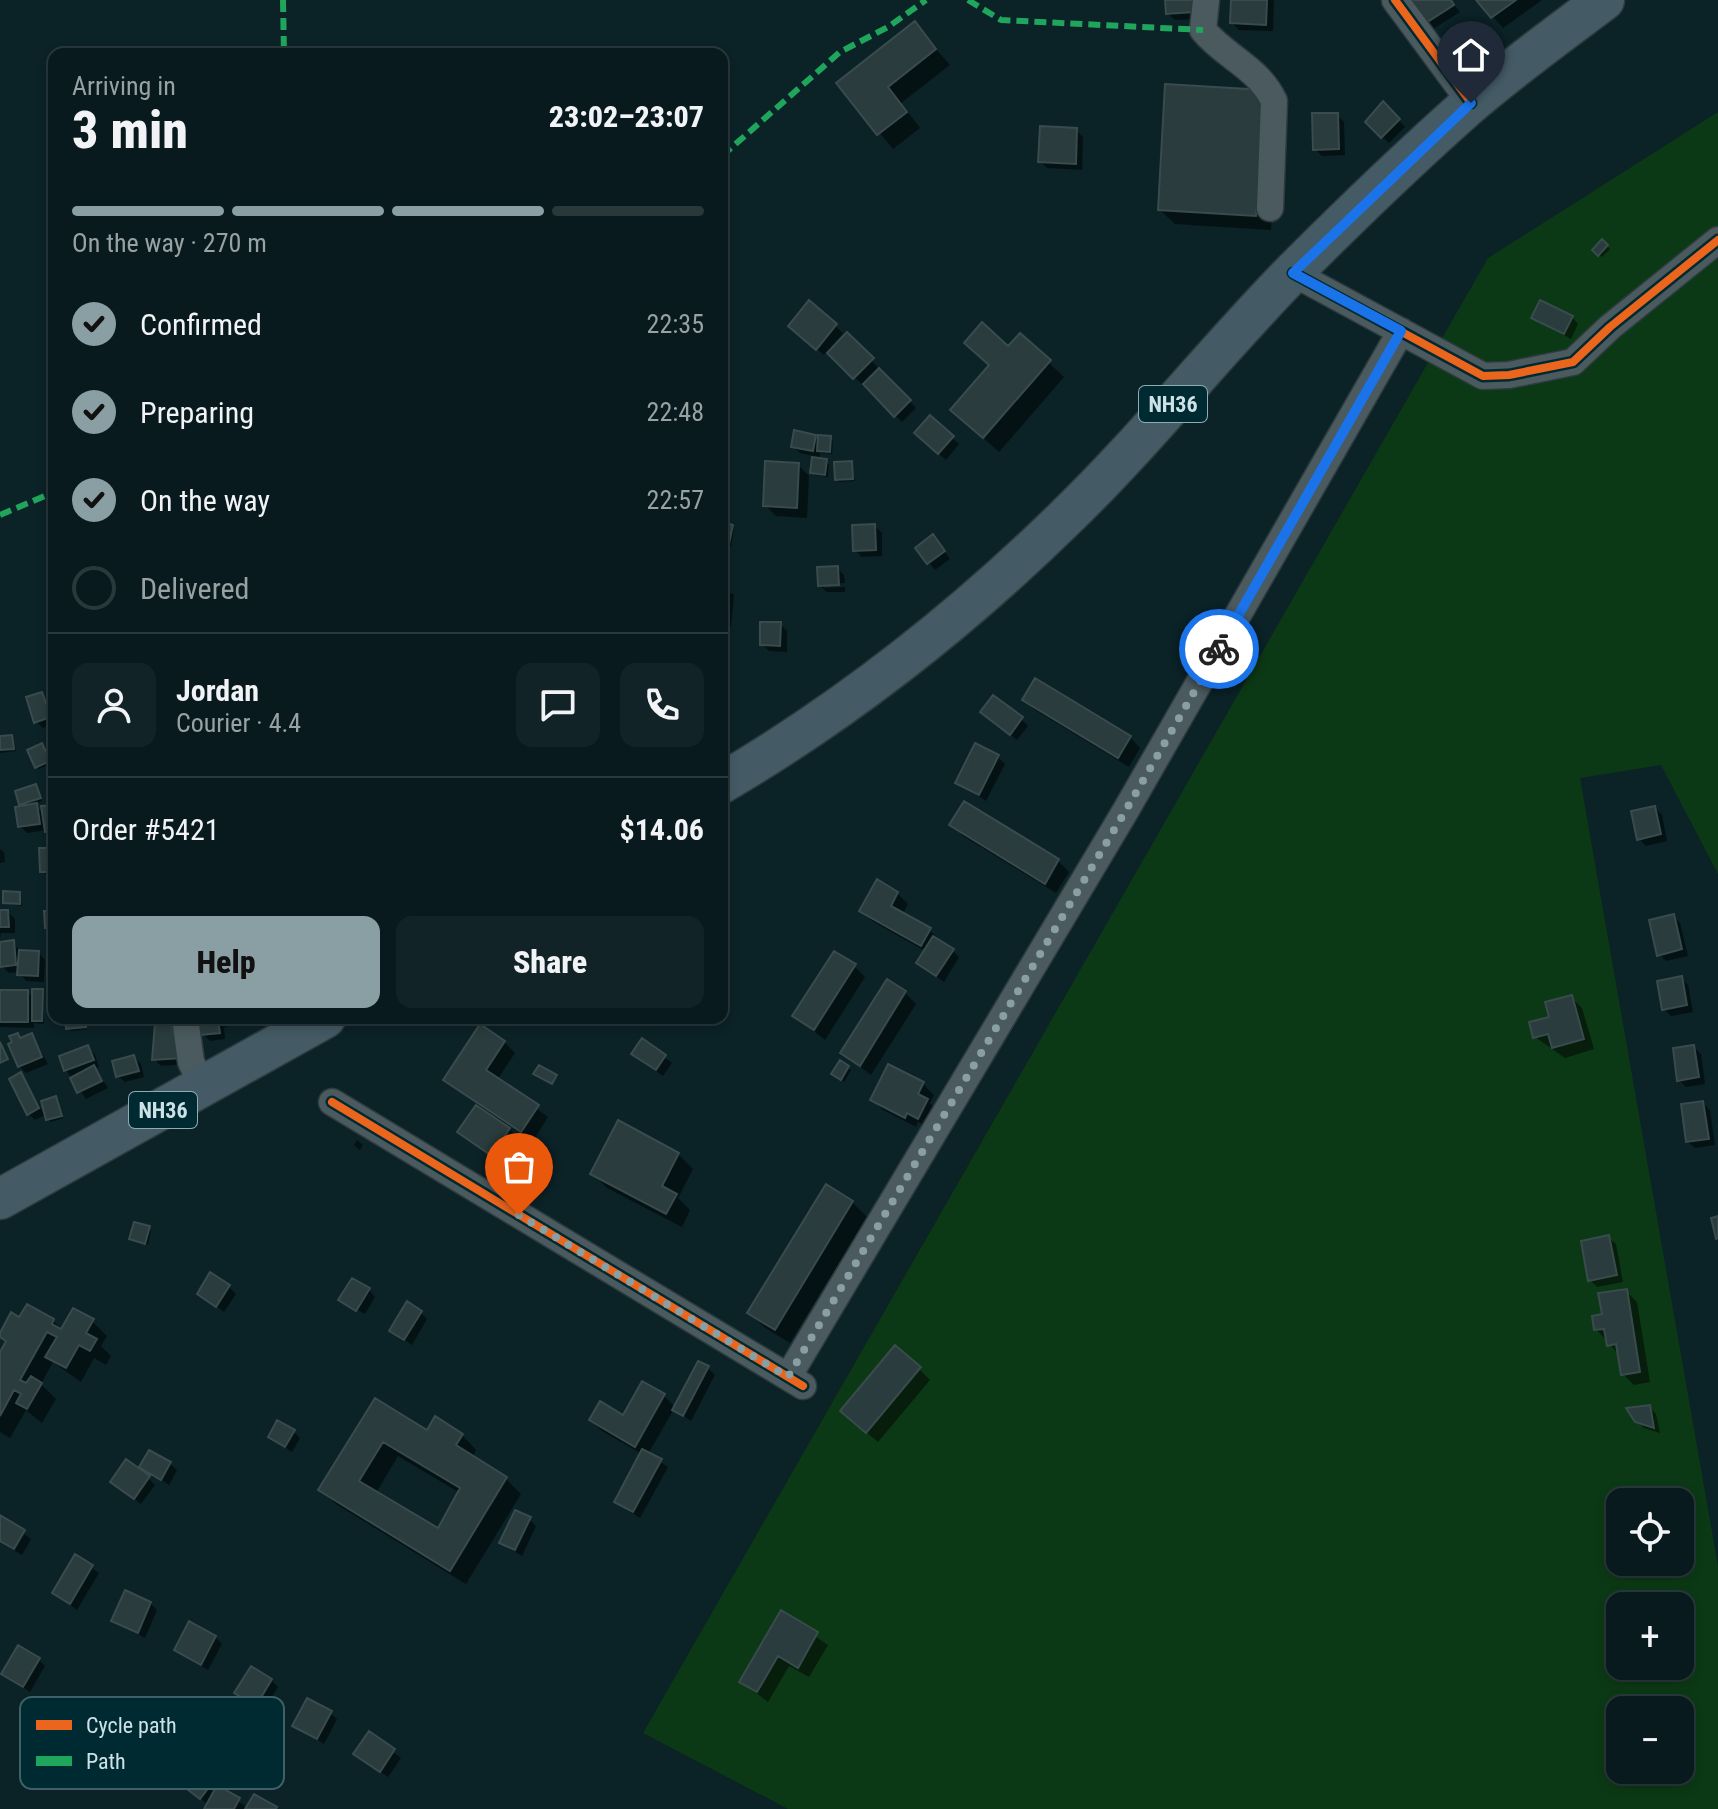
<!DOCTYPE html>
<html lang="en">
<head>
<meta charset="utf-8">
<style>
  body { margin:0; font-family:"Roboto Condensed",sans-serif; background:#112326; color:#f1f3f6; height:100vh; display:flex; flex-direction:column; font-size:30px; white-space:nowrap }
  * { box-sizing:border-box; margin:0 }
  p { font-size:26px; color:#98a1a4 }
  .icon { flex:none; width:44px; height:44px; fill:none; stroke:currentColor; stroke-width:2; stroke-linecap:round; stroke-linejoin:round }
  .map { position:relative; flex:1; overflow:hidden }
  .side { position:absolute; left:48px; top:48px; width:680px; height:976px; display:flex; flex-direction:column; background:#081a1d; border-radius:16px; box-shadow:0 4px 12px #0003,0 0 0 2px #29383b }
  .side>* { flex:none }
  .fabs { position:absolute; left:1606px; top:1488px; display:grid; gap:16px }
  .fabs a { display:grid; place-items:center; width:88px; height:88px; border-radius:16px; background:#081a1d; box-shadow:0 4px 12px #0003,0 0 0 2px #29383b; font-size:40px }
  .pin { position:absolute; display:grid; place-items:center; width:68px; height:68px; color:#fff; margin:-82px -34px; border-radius:50% 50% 50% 0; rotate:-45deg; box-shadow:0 0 8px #0007 }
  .pin .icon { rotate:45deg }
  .courier { position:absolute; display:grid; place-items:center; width:80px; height:80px; margin:-40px; border:6px solid #1a73e8; border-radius:50%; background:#fff; color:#222; box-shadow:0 2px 10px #0007 }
  .overview em { font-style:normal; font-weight:800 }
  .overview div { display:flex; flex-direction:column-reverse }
  .overview { display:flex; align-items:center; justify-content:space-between; height:136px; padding:0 24px }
  h1 { font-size:52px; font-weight:800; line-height:60px }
  .bar { display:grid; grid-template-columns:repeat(4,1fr); gap:12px 8px; align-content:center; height:96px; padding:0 24px }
  .bar i { height:10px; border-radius:6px; background:#29383b }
  .bar .current { background:#899fa4 }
  .bar p { grid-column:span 4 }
  .line { display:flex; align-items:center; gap:20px; padding:0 24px; border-top:2px solid #29383b }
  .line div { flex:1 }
  .round { display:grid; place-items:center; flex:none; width:84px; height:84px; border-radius:16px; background:#112326 }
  ol { padding:0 24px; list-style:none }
  li { display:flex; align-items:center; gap:24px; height:88px }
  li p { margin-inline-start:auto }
  li .icon { padding:8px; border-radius:50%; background:#899fa4; color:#111; stroke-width:4 }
  li:last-child { color:#98a1a4 }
  li i { width:44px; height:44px; border:4px solid #29383b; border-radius:50% }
  .cta { display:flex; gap:16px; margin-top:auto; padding:16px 24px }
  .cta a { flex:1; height:92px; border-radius:16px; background:#899fa4; color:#111; font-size:32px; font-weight:800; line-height:92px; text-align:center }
  .cta a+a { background:#112326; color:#f1f3f6 }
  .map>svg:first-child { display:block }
  .green { fill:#0c3915; fill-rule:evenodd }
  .shadow { fill:#0007; fill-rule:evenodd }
  .building { fill:#2a3c3d; stroke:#394b4c; stroke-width:2; fill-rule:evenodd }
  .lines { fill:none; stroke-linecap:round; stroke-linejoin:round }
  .minor-casing { stroke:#2c3b3e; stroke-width:29 }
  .highway-casing { stroke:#2c3b3e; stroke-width:43 }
  .minor { stroke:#4a5a5e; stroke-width:26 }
  .highway { stroke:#445a64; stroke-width:40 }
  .quiet { stroke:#20a55d; stroke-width:6; stroke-dasharray:12 6; stroke-linecap:butt }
  .cycleway-casing { stroke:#002a32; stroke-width:13 }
  .cycleway { stroke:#eb651d; stroke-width:8 }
  .done { stroke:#899fa4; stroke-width:8; stroke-dasharray:0 14.4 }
  .route { stroke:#1a73e8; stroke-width:10 }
  .labels { text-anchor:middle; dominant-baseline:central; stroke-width:7; stroke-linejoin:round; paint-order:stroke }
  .shield { fill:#002a32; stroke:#90abb1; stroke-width:2 }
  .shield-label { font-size:22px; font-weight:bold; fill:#cde2e7 }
  .key { fill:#002a32; stroke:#3e6168; stroke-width:2 }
  .key-label { font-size:22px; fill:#cde2e7 }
</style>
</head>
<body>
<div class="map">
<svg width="1718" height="1809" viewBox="0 0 1718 1809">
  <rect width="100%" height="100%" fill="#0b2227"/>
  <path class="green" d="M1718,112V874L1661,765L1580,778L1718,1566V1809H788L643,1733L1488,258ZM1620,1502H1680V1562H1620ZM1620,1606H1680V1666H1620ZM1620,1710H1680V1770H1620Z"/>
  <path class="shadow" d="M1167,0H1198L1200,19L1175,20L1168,14Z
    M1233,0H1274L1273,31L1239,30L1232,23Z
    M1409,0H1450L1460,12L1430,31Z
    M1479,0H1542L1503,28Z
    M914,24L950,65L901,103L920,128L893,149L839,83Z
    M1383,104L1405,127L1389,143L1367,122Z
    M1278,107L1271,230L1175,224L1160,210Z
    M1337,115L1344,122L1345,155L1322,156L1315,149Z
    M1076,130L1083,137L1082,170L1047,168L1040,161Z
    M1602,242L1610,249L1602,257L1595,250Z
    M810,303L843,333L831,347L833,349L847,335L916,408L902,422L827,351L824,355L797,332Z
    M1572,317L1578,324L1571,339L1534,318Z
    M1020,336L1064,377L999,452L968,424L1009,349Z
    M815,436L820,442L830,438L833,441L832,454L820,453L819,460L829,464L828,477L815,475L814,456L800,453L793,446Z
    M952,438L959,444L946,460L924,440Z
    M851,463L855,481L839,482L836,479Z
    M798,465L809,476L807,518L776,516L765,505Z
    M722,524L734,529L731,546L722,544Z
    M875,526L882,533V556L862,557L855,550Z
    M939,544L950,559L935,570L918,548Z
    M837,568L844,575L845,583L824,584V588L845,587V592H827L820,586Z
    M722,588L734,595L731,626H722Z
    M780,624L787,631V652L769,651L762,644Z
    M41,694L48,701L54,717V725L43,728L36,721Z
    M1024,699L1130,737L1140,748L1129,767L1035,710Z
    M990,719H1021L1028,726L1017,740Z
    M12,737L16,751L0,753V738Z
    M44,748L51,764L39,769L36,767Z
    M998,757L1005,764L986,801L958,783Z
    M36,786L42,801L34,804L44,814L54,807V838L46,830L27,833L20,826L25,808L21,804Z
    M1655,808L1662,815L1667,841L1646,846L1639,839Z
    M952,825L1058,861L1069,872L1056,893L963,836Z
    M0,849L4,852L5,862L0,863Z
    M54,850V878H49L42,871Z
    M897,893L908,904L902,915L929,930L959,957L944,982L918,963L925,951L872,921L861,910Z
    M19,894L22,906L5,903Z
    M0,912H8L15,919V933H1L0,938Z
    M1673,916L1680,923L1688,956L1666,961L1659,954Z
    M13,942L20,952L39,953L45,960L44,982L26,981L19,972L9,973L2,966L0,944Z
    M854,966L865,977L825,1040L795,1016Z
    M1681,978L1688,985L1693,1012L1671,1016L1664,1009Z
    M42,991L44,1024L34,1023V1028L0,1027V992H27L34,998Z
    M905,993L916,1004L871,1075L843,1053Z
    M1571,997L1582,1008L1594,1049L1565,1058L1535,1037Z
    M68,1018H86L87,1029L71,1031Z
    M145,1018H187L189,1064L161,1066L154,1059L157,1024L148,1025Z
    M199,1018H233L234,1022L224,1028L225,1039L210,1041L203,1034Z
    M32,1035L48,1064L26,1073L19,1066L21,1039Z
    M643,1041L672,1063L663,1076L641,1060Z
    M504,1042L515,1053L497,1080L548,1117L533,1141L505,1123L516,1137L500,1161L460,1132L478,1105L445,1080Z
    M1694,1047L1701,1054L1705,1084L1686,1087L1679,1080Z
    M88,1048L95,1055L99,1067L95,1069L108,1088L86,1099L66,1070Z
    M134,1057L141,1064L144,1077L125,1082L118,1076Z
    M840,1063L851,1070L844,1082L836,1077Z
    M21,1075L45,1115L35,1120L28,1113Z
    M923,1084L934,1095L930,1103L938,1111L929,1128L918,1122L916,1127L883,1110L872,1099Z
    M56,1098L63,1118L51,1122L48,1119Z
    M1703,1103L1710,1110L1715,1145L1695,1148L1688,1142Z
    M357,1140L363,1145L360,1150L354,1145Z
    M678,1154L693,1169L678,1198L690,1210L682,1227L607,1188L592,1173Z
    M826,1186L852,1202L867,1217L790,1343L764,1327L750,1313Z
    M148,1228L151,1231L148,1245L132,1239Z
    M1609,1238L1616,1244L1623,1282L1597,1287L1590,1280Z
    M229,1287L236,1294L224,1312L199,1293Z
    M369,1290L375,1297L365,1314L341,1300Z
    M1626,1291L1637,1302L1650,1382L1634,1385L1623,1374L1620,1356L1596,1329Z
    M420,1312L427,1319L412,1345L392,1330Z
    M53,1321L63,1330L92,1321L107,1336L101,1346L111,1356L106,1365L94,1358L81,1382L53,1362L41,1384L56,1399L42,1423L26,1410L10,1438L0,1432V1356L7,1343L0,1336Z
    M708,1368L715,1375L691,1421L674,1409L648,1454L668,1467L640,1518L616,1502L642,1454L602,1431L591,1420L624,1417L664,1396L676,1408Z
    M919,1369L930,1380L878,1442L854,1422Z
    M375,1400L427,1433L462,1435L476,1450L472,1458L506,1479L521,1494L466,1584L336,1504L321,1490ZM398,1456L460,1493L438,1530L376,1493Z
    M1649,1407L1656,1414L1660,1433L1644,1428L1637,1421Z
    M294,1432L300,1438L292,1452L270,1437Z
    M170,1464L177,1470L169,1485L142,1467Z
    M148,1478L155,1485L141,1504L120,1488Z
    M1685,1491L1691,1498L1695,1531L1680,1532V1502H1660Z
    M0,1517L31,1539L22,1555L0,1542Z
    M529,1519L536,1526L522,1556L502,1543Z
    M76,1557L99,1573L77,1610L54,1593Z
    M150,1603L157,1610L145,1638L114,1620Z
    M781,1613L828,1645L809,1677L789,1666L768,1702L741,1681Z
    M215,1637L222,1644L208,1670L176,1650Z
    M38,1659L45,1666L30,1692L4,1674Z
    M271,1680L278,1687L263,1711L237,1693Z
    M330,1713L337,1719L324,1744L295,1725Z
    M369,1734L401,1758L388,1777L363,1760Z
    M220,1772L227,1779L220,1789L248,1808L275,1809H206L209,1805L188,1789Z"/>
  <path class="building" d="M1165,0H1193L1194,12L1166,14Z
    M1231,0H1267L1266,25L1230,23Z
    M1405,0H1451L1454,5L1421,26Z
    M1476,0H1516L1491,18Z
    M915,21L936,49L888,87L907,112L877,135L836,83Z
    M1165,84L1264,90L1256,216L1158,210Z
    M1383,101L1400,119L1381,138L1365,122Z
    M1312,113H1338L1339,149L1313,150Z
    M1040,126L1077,128L1076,164L1038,162Z
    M1602,239L1608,245L1598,256L1592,250Z
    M809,300L837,324L816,350L788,326Z
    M1540,300L1573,316L1564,334L1531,318Z
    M982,322L1008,346L1020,333L1051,360L983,438L950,410L989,365L964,343Z
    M847,332L874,358L853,379L827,353Z
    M879,368L911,400L894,417L863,384Z
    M930,415L954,436L938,454L914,433Z
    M794,430L816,435L813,451L791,447Z
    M818,435L831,436L830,452L817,451Z
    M812,457L827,459L825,475L810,473Z
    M765,461L799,463L797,508L763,506Z
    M852,461L853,479L835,480L834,462Z
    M722,522L733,525L729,544L722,543Z
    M875,524L876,550L853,551L852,525Z
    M933,534L945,551L927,564L915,548Z
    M838,566L839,585L818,586L817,567Z
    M722,586L728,587L724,621L722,620Z
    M760,622H781L780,646L760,645Z
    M1035,678L1131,736L1118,758L1022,700Z
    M42,692L51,717L34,723L26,697Z
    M993,695L1023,717L1010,735L980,712Z
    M12,735L14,749L0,750V736Z
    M42,743L50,761L35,768L27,750Z
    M975,743L999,755L979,795L955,783Z
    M36,784L41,798L19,805L15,791Z
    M964,801L1059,859L1045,884L949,825Z
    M37,803L40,824L18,827L15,807Z
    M54,805V831L45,832L41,806Z
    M1655,806L1661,834L1637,840L1631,811Z
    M39,848H54V872H40Z
    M877,879L898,892L891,906L931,928L921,946L859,911Z
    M3,891L20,892V904L3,903Z
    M0,910H8L9,927H0Z
    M44,911H54V928H45Z
    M1674,914L1682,949L1657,956L1649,920Z
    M933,936L954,949L936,976L916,963Z
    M14,940L16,965L0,967V942Z
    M19,950L39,951L38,976L17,975Z
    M834,951L856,964L814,1030L792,1016Z
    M1682,976L1687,1005L1662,1010L1657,981Z
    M887,979L906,991L860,1066L840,1053Z
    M32,989H43L42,1021H32Z
    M0,990H28V1022H0Z
    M1572,995L1584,1039L1552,1048L1548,1034L1533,1038L1529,1022L1549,1017L1545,1002Z
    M66,1018H85L86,1027L66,1029Z
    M196,1018H223L218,1021L220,1033L201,1035Z
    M172,1022L173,1034L181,1033L183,1058L152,1060L155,1023Z
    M480,1024L505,1041L486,1070L539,1105L521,1132L443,1080Z
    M18,1033L20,1038L32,1033L42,1057L18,1067L8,1044L12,1042L9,1036Z
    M642,1038L666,1055L656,1070L631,1054Z
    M0,1042L8,1059L0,1063Z
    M88,1045L94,1060L64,1071L59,1056Z
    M1694,1045L1699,1077L1677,1081L1673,1048Z
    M134,1055L139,1071L116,1077L112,1061Z
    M840,1060L849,1066L841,1080L831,1074Z
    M888,1064L924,1082L918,1094L928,1099L918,1119L907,1113L905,1118L870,1100Z
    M94,1065L102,1081L77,1093L70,1078Z
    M539,1065L557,1075L552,1084L533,1074Z
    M21,1072L39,1108L27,1115L9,1079Z
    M56,1096L62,1116L46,1120L41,1101Z
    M1703,1101L1709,1139L1686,1142L1681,1104Z
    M476,1105L510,1128L492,1156L457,1132Z
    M618,1120L679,1153L662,1186L677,1194L666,1214L590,1174Z
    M826,1184L853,1201L775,1330L747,1313Z
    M1718,1216V1238L1716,1239L1711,1218Z
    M134,1222L150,1226L145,1244L129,1239Z
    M1609,1235L1617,1275L1588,1281L1581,1241Z
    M210,1272L230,1285L216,1307L197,1294Z
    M352,1278L370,1288L356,1311L338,1300Z
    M1627,1289L1640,1372L1621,1375L1616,1344L1607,1346L1604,1329L1594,1330L1592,1316L1602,1314L1598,1293Z
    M407,1301L422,1311L404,1340L389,1331Z
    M27,1304L54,1319L52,1324L61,1329L73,1308L94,1319L86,1333L97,1339L90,1351L79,1345L66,1368L45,1357L57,1337L47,1332L20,1380L26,1383L31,1376L42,1383L27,1409L16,1403L21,1394L14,1390L0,1416V1352L6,1341L0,1337V1333L11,1312L19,1317Z
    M895,1345L921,1367L866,1433L840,1411Z
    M698,1361L709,1366L683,1416L672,1410Z
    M642,1381L665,1394L635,1447L589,1420L600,1401L623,1415Z
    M375,1398L427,1430L435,1416L463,1434L456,1445L507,1477L450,1571L318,1490ZM383,1442L460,1488L438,1528L359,1481Z
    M1650,1405L1654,1428L1635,1422L1626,1408Z
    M277,1420L295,1430L285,1447L268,1437Z
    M642,1449L662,1459L633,1512L614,1502Z
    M149,1450L171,1462L161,1480L139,1467Z
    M126,1459L150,1476L134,1499L110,1482Z
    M1685,1489L1689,1524L1680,1525V1502H1658L1657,1492Z
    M515,1510L531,1517L515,1550L499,1543Z
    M0,1515L25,1530L14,1549L0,1541Z
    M75,1554L93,1565L70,1604L52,1593Z
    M125,1590L151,1602L138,1633L111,1621Z
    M781,1610L818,1632L798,1668L778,1656L757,1692L739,1682Z
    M189,1621L216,1636L201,1665L174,1650Z
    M18,1645L40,1658L23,1687L1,1674Z
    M251,1666L272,1679L256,1706L234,1693Z
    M307,1698L332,1711L317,1739L292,1726Z
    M369,1731L395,1749L380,1772L353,1754Z
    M199,1754L221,1771L200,1799L178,1782Z
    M217,1785L240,1798L234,1809H204Z
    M254,1794L277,1807L276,1809H245Z"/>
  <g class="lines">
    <defs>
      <path id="minor" d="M1206,0L1203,30C1225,57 1258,67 1274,101L1270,208
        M1395,0L1471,103
        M1293,273L1483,376L1509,375L1573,362L1610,327L1718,240
        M185,1018L191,1062L204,1088
        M332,1102L803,1386
        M788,1377L1126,810L1401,331"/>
      <path id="highway" d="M722,783C846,710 962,619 1065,518C1146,440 1216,350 1295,270C1352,213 1410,157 1470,104C1513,67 1559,34 1604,0
        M0,1199L325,1018"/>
    </defs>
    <use href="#minor" class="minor-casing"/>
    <use href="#highway" class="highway-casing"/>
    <use href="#minor" class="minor"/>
    <use href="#highway" class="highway"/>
    <path class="quiet" d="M283,0L284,54
      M968,0L1001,20L1203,30
      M722,156L840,52L888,27L926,0
      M0,515L54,492"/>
    <defs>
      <path id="cycleway" d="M1395,0L1471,103
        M1293,273L1483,376L1509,375L1573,362L1610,327L1718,240
        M332,1102L803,1386"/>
    </defs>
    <use href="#cycleway" class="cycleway-casing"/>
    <use href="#cycleway" class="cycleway"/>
  </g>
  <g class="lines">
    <path class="done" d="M519,1215L788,1377L1126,810L1219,649"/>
    <path class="route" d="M1219,649L1401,331L1293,273L1471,103"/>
  </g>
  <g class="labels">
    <g class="shield">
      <rect x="1139" y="386" width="68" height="36" rx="6"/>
      <rect x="129" y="1092" width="68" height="36" rx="6"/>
    </g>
    <g class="shield-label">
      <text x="1173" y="404">NH36</text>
      <text x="163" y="1110">NH36</text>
    </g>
  </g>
  <rect x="20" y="1697" width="264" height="92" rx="12" class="key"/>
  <rect x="36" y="1720" width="36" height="10" fill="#eb651d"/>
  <rect x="36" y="1756" width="36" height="10" fill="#20a55d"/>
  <g class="key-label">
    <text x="86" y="1733">Cycle path</text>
    <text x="86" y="1769">Path</text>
  </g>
</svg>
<div class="fabs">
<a><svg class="icon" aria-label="locate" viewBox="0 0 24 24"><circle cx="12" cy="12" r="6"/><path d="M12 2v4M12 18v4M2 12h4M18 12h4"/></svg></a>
<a>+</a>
<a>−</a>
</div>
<div class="pin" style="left:519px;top:1215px;background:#ea580c"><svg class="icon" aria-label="bag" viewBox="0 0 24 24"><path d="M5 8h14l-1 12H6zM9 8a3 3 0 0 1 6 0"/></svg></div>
<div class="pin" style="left:1471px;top:103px;background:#1f2937"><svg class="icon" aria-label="home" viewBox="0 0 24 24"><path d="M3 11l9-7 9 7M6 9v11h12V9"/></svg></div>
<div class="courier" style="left:1219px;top:649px"><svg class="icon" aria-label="bike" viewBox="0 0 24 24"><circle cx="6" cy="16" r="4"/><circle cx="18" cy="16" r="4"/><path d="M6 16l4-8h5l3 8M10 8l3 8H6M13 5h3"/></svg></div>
<section class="side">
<div class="overview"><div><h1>3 min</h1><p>Arriving in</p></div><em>23:02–23:07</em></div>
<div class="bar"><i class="current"></i><i class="current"></i><i class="current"></i><i></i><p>On the way · 270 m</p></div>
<ol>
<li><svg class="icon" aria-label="check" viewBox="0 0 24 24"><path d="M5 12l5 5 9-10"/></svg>Confirmed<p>22:35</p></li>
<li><svg class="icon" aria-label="check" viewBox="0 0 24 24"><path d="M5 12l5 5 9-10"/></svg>Preparing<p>22:48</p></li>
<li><svg class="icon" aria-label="check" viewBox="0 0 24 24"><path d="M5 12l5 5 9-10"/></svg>On the way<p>22:57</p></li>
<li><i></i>Delivered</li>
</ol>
<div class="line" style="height:144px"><a class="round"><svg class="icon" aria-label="person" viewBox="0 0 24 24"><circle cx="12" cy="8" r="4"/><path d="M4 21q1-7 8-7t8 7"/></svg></a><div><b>Jordan</b><p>Courier · 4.4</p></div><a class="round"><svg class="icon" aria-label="chat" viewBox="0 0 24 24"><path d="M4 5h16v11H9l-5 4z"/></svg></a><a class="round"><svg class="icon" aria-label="phone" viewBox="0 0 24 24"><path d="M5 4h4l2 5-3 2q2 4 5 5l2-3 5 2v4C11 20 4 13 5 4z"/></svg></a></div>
<div class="line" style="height:104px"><div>Order #5421</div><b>$14.06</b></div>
<div class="cta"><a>Help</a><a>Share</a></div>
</section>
</div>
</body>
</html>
